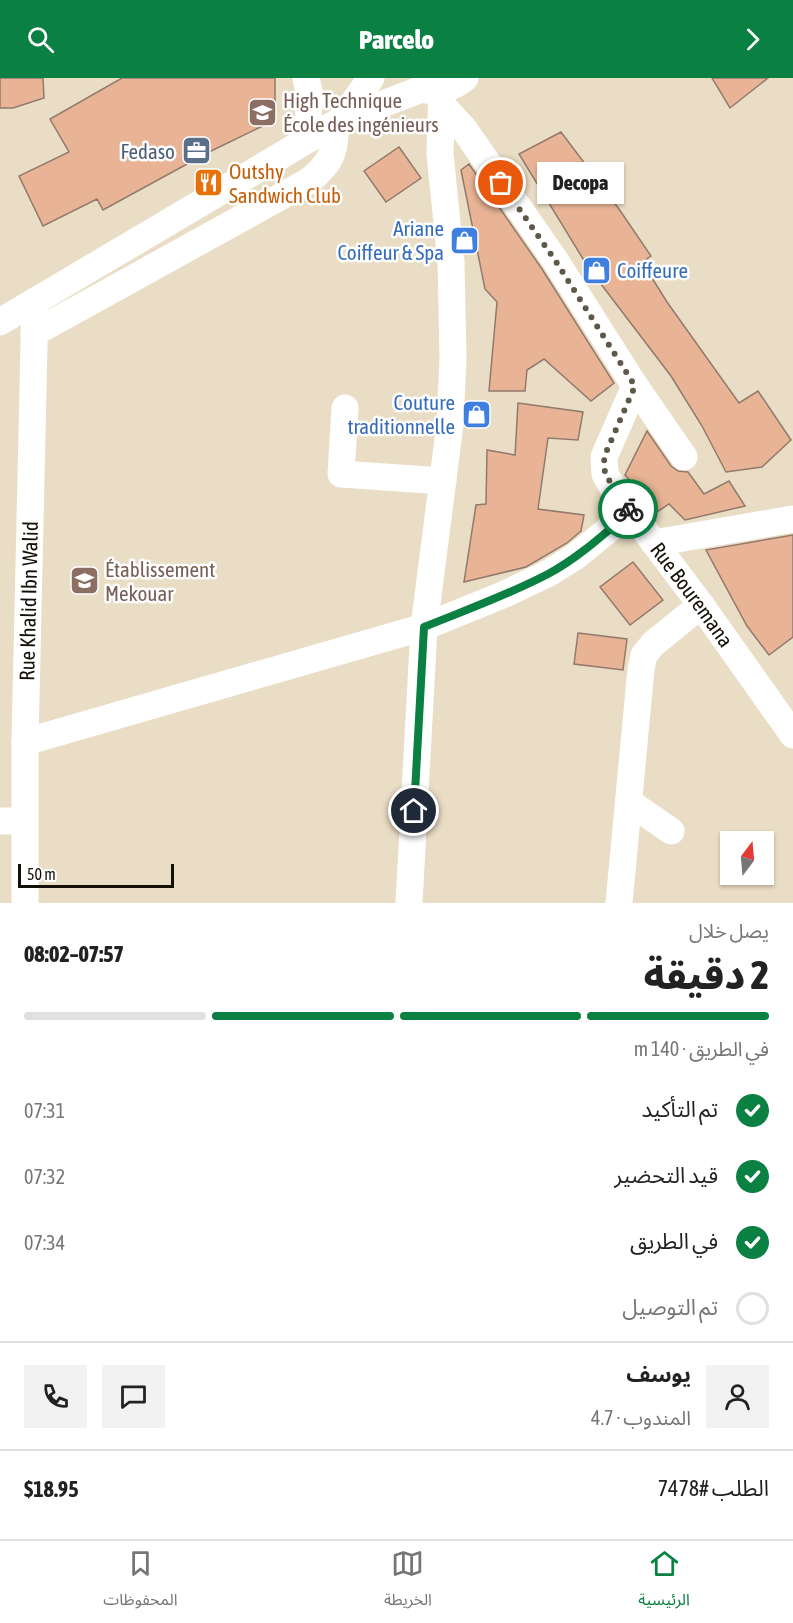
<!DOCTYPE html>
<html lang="ar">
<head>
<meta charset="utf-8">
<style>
  body { margin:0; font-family:"Asap Condensed","Noto Sans Arabic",sans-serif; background:#f2f2f2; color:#222; direction:rtl; height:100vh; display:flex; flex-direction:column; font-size:22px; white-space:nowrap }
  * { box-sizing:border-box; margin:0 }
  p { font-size:20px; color:#767676 }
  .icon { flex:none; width:33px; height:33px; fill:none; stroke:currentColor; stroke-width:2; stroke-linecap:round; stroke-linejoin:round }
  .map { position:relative; height:825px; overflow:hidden; direction:ltr }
  .details { display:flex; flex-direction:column; background:#fff; flex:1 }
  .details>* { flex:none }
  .needle { width:39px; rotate:16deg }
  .controls { position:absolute; left:720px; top:753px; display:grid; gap:12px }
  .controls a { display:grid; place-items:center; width:54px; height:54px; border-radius:0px; background:#fff; box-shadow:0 2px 4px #0004; font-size:30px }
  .scale { position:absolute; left:18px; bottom:15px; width:156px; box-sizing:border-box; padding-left:6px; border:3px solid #141008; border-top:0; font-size:16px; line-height:21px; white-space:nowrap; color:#141008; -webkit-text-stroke:4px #fff; paint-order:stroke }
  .pin { position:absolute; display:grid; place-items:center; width:51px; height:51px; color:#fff; margin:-26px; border:3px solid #fff; border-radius:50%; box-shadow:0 2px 6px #0007 }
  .courier { position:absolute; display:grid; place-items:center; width:60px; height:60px; margin:-30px; border:4px solid #0b8043; border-radius:50%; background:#fff; color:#222; box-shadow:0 2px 8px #0007 }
  .bubble { position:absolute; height:42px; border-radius:0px; background:#fff; box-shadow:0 2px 4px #0004; font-size:20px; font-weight:800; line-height:42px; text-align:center; direction:rtl }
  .headline em { font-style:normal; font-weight:800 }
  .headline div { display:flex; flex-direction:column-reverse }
  .headline { display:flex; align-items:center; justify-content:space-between; height:102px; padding:0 24px }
  h1 { font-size:39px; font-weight:800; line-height:45px }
  .bar { display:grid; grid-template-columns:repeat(4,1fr); gap:9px 6px; align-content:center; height:72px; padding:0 24px }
  .bar i { height:8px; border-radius:4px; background:#e0e0e0 }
  .bar .on { background:#0b8043 }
  .bar p { grid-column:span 4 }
  .line { display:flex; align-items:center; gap:15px; padding:0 24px; border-top:2px solid #e0e0e0 }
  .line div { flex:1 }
  .round { display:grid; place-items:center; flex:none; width:63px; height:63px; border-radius:0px; background:#f2f2f2 }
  ol { padding:0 24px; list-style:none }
  li { display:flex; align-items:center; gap:18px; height:66px }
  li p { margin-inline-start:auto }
  li .icon { padding:6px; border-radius:50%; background:#0b8043; color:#fff; stroke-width:4 }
  li:last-child { color:#767676 }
  li i { width:33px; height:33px; border:3px solid #e0e0e0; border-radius:50% }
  header { display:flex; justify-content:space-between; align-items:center; height:78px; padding:0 24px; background:#0b8043; color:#fff; font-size:27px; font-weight:800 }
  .tab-bar { display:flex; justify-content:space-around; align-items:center; height:84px; border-top:2px solid #e0e0e0; background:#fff; font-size:16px; color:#767676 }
  .tab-bar a { display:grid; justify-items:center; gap:3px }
  .tab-bar .on { color:#0b8043 }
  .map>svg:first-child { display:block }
  .building { fill:#e9b495; stroke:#917a6c; stroke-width:1.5 }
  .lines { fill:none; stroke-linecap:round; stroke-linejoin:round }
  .minor { stroke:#fff; stroke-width:27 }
  .done { stroke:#5f584a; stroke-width:6; stroke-dasharray:0 10.8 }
  .route { stroke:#0b8043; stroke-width:8 }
  .labels { text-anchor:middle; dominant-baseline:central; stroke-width:5; stroke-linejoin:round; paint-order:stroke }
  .education-label { font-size:21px; fill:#785e54; stroke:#fff; text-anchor:start }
  .service-label { font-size:21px; fill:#4e5e75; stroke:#fff; text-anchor:end }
  .food-label { font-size:21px; fill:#c56008; stroke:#fff; text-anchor:start }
  .shop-label { font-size:21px; fill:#366cbe; stroke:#fff; text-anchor:end }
  .street-label { font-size:21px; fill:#141008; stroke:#fff }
</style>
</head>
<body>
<header><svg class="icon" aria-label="forward" viewBox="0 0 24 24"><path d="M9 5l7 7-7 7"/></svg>Parcelo<svg class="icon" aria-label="search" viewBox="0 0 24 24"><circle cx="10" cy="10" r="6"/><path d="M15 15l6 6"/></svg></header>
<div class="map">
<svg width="793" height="825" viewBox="0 0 793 825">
  <rect width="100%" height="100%" fill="#eaddc5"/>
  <path class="building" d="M0,0H43L44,20L13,30H0Z
    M122,0H275V42L209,74L103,132L97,121L43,148L19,98L69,74L50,41Z
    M712,0H768L730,30Z
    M561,54L619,131L651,178L642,184L667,224L739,325L758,313L791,362L762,389L726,394L702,348L671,298L588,189L519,76Z
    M399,69L421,100L386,124L364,93Z
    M469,86L542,191L614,305L591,323L544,281L527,292L525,313H489L497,224L485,211L461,92Z
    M518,325L583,334L578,362L548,360L538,431L584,437L581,453L567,465L526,489L464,504L476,427L486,426L487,372L515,377Z
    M647,353L671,388L678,393L688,394L704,416L729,403L745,428L685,442L669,426L657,434L625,397Z
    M793,457V559L769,577L747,548L706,472Z
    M633,484L663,522L630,547L600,509Z
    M578,555L627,561L623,592L574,586Z"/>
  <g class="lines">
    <g class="minor">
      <path d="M426,12C440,13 454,9 465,0"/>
      <path id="s1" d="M441,26L464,51L555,182L635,308L604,379L605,396L613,410L701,527L793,657"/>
      <path d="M341,42L371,0"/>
      <path d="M306,62L310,18L306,0"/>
      <path d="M0,244L341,42L422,11"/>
      <path d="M34,255L309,103C331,85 336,74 335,46"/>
      <path d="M635,308L684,379"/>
      <path d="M345,330L341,396L443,403"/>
      <path d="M654,465L793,441"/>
      <path d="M25,664L424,549L505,516L549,495L576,478L630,434"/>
      <path d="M629,724L671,753"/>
      <path d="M0,743H24"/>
      <path id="s2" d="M25,825V664L35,223"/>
      <path d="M409,825L424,549L450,346L453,280L451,184L440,76L442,12"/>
      <path d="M619,825L641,591L644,577L653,566L701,527"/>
    </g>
  </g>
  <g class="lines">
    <path class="done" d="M501,105L555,182L635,308L604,379L605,396L628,431"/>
    <path class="route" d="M414,733L424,549C466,532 508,517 548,496C578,480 604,456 630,434L628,431"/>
  </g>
  <defs>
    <symbol id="school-square" viewBox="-11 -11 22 22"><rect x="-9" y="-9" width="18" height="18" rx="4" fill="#8d6e63" stroke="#fff"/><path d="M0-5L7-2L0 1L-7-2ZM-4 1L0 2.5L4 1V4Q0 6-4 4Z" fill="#fff"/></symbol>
    <symbol id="office-square" viewBox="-11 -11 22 22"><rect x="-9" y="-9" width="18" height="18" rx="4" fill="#5c6f8a" stroke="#fff"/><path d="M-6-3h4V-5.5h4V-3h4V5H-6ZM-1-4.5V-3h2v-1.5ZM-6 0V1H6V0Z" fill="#fff"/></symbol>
    <symbol id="restaurant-square" viewBox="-11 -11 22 22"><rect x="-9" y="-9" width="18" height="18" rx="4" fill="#e8710a" stroke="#fff"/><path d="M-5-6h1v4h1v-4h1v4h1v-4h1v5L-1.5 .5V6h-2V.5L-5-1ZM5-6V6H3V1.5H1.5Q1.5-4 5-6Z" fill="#fff"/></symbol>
    <symbol id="shop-square" viewBox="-11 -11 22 22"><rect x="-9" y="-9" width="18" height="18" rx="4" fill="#3f7fe0" stroke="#fff"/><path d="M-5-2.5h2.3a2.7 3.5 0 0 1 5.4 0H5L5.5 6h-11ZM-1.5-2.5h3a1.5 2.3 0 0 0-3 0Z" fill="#fff"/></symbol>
  </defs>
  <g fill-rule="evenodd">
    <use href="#school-square" x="246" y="18" width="33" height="33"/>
    <use href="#office-square" x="180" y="56" width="33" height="33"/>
    <use href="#restaurant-square" x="192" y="88" width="33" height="33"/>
    <use href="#shop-square" x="448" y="146" width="33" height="33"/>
    <use href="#shop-square" x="580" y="176" width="33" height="33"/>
    <use href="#shop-square" x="460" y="320" width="33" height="33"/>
    <use href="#school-square" x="68" y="486" width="33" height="33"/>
  </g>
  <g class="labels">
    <g class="education-label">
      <text x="283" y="22">High Technique<tspan x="283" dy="24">École des ingénieurs</tspan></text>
      <text x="105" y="491">Établissement<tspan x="105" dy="24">Mekouar</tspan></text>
    </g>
    <g class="service-label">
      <text x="175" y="73">Fedaso</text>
    </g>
    <g class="food-label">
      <text x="229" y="93">Outshy<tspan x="229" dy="24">Sandwich Club</tspan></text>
    </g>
    <g class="shop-label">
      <text x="444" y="150">Ariane<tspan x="444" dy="24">Coiffeur &amp; Spa</tspan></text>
      <text x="617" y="192" text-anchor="start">Coiffeure</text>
      <text x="455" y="324">Couture<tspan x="455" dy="24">traditionnelle</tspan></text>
    </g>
    <g class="street-label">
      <text stroke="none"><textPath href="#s1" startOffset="586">Rue Bouremana</textPath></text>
      <text stroke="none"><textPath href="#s2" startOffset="302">Rue Khalid Ibn Walid</textPath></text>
    </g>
  </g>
</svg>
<div class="controls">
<a><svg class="needle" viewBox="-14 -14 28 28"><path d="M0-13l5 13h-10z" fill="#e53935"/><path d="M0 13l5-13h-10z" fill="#767676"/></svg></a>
</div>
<div class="scale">50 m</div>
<div class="pin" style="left:501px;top:105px;background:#ea580c"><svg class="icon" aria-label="bag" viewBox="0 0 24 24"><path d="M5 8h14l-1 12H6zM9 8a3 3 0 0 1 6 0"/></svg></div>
<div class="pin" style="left:414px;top:733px;background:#1f2937"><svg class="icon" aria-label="home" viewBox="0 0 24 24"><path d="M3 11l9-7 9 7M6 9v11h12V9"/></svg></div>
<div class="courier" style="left:628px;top:431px"><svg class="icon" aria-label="bike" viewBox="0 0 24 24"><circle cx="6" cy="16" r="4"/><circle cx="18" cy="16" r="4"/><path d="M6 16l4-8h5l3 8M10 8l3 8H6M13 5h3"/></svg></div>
<div class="bubble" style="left:537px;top:84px;width:87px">Decopa</div>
</div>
<section class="details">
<div class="headline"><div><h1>2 دقيقة</h1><p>يصل خلال</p></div><em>07:57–08:02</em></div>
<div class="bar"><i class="on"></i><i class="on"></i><i class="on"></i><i></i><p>في الطريق · 140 m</p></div>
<ol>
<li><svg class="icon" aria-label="check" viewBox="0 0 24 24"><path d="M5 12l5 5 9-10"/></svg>تم التأكيد<p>07:31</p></li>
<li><svg class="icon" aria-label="check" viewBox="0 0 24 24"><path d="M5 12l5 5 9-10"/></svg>قيد التحضير<p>07:32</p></li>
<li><svg class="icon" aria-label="check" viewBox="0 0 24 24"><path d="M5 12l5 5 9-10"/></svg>في الطريق<p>07:34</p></li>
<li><i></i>تم التوصيل</li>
</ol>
<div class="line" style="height:108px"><a class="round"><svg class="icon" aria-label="person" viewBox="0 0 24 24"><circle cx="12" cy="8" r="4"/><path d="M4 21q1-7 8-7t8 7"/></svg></a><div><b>يوسف</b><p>المندوب · 4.7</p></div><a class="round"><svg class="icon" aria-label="chat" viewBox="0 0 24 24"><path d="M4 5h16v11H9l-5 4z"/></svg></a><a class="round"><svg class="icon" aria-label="phone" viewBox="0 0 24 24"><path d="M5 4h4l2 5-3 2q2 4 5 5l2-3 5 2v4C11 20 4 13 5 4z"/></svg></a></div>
<div class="line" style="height:78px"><div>الطلب #7478</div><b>$18.95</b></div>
</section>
<nav class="tab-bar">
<a class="on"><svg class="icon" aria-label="home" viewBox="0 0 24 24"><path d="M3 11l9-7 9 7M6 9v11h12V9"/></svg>الرئيسية</a>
<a><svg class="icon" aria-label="map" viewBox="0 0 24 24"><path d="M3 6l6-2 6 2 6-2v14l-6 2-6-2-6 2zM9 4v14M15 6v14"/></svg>الخريطة</a>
<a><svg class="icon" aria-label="saved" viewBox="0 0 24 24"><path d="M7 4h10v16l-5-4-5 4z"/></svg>المحفوظات</a>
</nav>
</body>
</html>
